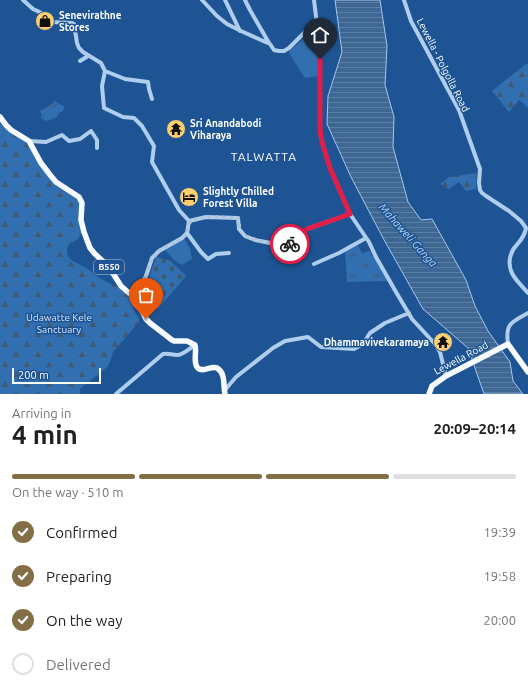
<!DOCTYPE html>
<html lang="en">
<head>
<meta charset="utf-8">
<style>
  body { margin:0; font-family:Ubuntu,sans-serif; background:#f6f6f6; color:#202124; height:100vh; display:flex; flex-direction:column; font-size:15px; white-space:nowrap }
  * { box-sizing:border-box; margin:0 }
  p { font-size:13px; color:#757577 }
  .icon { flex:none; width:22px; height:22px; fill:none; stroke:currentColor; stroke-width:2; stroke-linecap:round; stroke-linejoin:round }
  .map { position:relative; height:394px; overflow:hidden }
  .side { display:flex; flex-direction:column; background:#fff; flex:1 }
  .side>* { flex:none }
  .scale { position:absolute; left:12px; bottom:10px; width:89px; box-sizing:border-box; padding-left:4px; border:2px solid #fff; border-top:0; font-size:11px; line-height:14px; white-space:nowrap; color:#fff; -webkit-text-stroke:3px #1e5493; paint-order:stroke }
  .pin { position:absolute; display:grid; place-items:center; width:34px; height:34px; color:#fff; margin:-41px -17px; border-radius:50% 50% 50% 0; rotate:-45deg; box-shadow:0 0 4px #0007 }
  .pin .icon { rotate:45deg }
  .courier { position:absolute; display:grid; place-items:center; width:40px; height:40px; margin:-20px; border:3px solid #e11d48; border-radius:50%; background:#fff; color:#222; box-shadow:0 1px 5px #0007 }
  .summary em { font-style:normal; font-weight:700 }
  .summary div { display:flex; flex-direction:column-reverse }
  .summary { display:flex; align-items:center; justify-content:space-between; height:68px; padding:0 12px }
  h1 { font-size:26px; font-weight:700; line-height:30px }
  .bar { display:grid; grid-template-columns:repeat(4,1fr); gap:6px 4px; align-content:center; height:48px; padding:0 12px }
  .bar i { height:5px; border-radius:3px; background:#e0e0e0 }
  .bar .active { background:#836f45 }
  .bar p { grid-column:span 4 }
  ol { padding:0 12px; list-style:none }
  li { display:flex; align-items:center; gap:12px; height:44px }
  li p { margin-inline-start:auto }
  li .icon { padding:4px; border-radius:50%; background:#836f45; color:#fff; stroke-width:4 }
  li:last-child { color:#757577 }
  li i { width:22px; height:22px; border:2px solid #e0e0e0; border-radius:50% }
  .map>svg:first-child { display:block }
  .grass { fill:url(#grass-tufts) }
  .forest { fill:url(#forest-firs) }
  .cemetery { fill:url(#cemetery-stones) }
  .pitch { fill:#316fb0 }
  .water { fill:url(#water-rules); stroke:#a3c9f0 }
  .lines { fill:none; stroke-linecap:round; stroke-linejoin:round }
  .minor { stroke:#afceee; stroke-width:4 }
  .major { stroke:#f7faff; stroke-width:5.5 }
  .done { stroke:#b0c3d9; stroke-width:4; stroke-dasharray:0 7.2 }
  .route { stroke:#e11d48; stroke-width:5 }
  .labels { text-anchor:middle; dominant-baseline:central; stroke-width:3; stroke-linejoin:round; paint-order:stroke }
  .shield { fill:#1e5493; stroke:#bcccdf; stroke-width:1 }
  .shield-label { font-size:9px; font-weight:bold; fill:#fff }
  .poi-label { font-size:10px; font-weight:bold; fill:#fff; stroke:#1e5493; text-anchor:start }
  .street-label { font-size:10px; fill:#fff; stroke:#1e5493 }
  .park-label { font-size:10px; fill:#d5e7fa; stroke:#1e5493 }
  .water-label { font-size:11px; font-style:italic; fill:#bbd8f5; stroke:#1e5493 }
  .quarter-label { font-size:12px; letter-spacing:1px; fill:#fff; stroke:#1e5493 }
</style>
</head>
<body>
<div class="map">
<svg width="528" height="394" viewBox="0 0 528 394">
  <defs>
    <pattern id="grass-tufts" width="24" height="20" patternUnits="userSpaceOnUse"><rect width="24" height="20" fill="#316fb0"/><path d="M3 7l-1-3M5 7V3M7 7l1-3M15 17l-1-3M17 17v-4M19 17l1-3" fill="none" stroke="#415a74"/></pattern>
    <pattern id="forest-firs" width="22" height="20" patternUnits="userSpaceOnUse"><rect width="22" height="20" fill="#316fb0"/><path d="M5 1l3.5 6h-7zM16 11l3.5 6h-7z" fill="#415a74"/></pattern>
    <pattern id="cemetery-stones" width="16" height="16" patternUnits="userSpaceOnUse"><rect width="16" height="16" fill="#316fb0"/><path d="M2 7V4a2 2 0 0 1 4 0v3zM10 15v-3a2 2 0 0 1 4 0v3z" fill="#415a74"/></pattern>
    <pattern id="water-rules" width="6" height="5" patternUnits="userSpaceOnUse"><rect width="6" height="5" fill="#3f6793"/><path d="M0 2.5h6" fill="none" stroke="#5c7ea3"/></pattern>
  </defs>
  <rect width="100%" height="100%" fill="#1e5493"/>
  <path class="grass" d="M54,101L64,106C64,110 63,112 59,113L57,117L46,121L40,117L42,115L40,111C45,108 51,106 54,101Z
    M357,244L362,253L370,251L388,281L347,282L345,252Z"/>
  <path class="forest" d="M527,63L528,65V108L519,100L509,112L492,91Z
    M0,117L31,147L42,169L79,201L80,205L82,232C80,242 68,241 67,250C66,260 76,262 83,266C90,270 96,276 103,280C111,285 124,288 129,296C132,301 132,306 134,311C135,314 138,316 139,318V322L113,352L109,364L106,368L80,389V394H0Z
    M477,173L476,189L466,191L459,182L449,189L440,184L449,177Z"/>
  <path class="cemetery" d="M156,257L171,261L186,276L158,309L154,303L146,308L138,294L149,277Z"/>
  <path class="pitch" d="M314,31L316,32L318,74L317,76L306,78L304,77L289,53V51Z
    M184,238L190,249L192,259L182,265L174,260L165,250Z"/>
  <path class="water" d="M335,0H380L387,46L385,85L394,117L393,147L408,202L421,220L432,219L466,280L475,306L488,331L510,362L513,381L523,394H484L468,348L423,309L383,238L351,177L327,124L328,96L342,52Z"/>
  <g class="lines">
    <path class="minor" d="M23,0L33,9L46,15L52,22L72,23L74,24L77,43L79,48L83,52L101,63L105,71L125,79L148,82L149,89L152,99
      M202,0L217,16L227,24L241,31L270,44L274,50L279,51H284L289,48L308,29L318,28
      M225,0L240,31
      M245,0L250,10L269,43
      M314,0L320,49V130L322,142L330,168L350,214L369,242L376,257L396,292L412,319L436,345L440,352L446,376
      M404,0L411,21L418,34L459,110L480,169L479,183L480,190L482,193L486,196L509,211L521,221L526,228C525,236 520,241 515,247C512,250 511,254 510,258C507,274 519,282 528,293
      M80,61L88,56
      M105,71L102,86L104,108L123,117L134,118L142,126L154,146L152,162L179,210L189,221
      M29,141L46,142L62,135L69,141L80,139L91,131L97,140V148
      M187,233L201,252L208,259L216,254L229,253
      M314,264L339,253L366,238
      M134,297L146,276L152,258L159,251L182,238L187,233L189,221L206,217L238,218L239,229L245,236L255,240L286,246L293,242L307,229L350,214
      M508,344C505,323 512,322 528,313
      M224,391L236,377L273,348L285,341L308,337L321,347L354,349L363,344L370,333L385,323L409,313
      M116,394L163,354C168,353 172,355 177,355C183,355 190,348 195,345"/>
    <path class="major" d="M0,117L6,125L11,130L29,141L41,163L51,176L56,182L79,197L82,203L81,220L84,232L90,248L95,254L109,267L121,286L136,299L146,319L150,323L172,340L174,341H187L195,345C197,352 193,361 197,367C201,374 211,365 217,368C226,373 223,386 225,394
      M429,394L432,386L446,376L508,344L528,372"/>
  </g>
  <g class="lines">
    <path class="done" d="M146,319L138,302L134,297L146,276L152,258L159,251L182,238L187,233L190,221L206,217L238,218C239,224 239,230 244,235C248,239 281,246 287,245C288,245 289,244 290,244"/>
    <path class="route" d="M290,244L293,242L307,229L350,214L330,168L322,142L320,130V59"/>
  </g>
  <defs>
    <symbol id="shop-disc" viewBox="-11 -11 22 22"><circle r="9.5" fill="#fdcf6e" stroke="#1e5493"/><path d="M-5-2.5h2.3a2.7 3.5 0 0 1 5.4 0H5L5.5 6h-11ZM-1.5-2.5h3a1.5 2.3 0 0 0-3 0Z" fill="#111"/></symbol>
    <symbol id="temple-disc" viewBox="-11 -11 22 22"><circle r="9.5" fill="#fdcf6e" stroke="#1e5493"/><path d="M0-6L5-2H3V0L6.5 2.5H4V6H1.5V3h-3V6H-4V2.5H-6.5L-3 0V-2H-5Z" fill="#111"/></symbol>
    <symbol id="hotel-disc" viewBox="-11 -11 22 22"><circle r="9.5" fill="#fdcf6e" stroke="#1e5493"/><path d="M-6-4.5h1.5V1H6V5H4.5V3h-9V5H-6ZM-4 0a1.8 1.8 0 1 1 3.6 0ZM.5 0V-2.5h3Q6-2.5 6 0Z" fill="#111"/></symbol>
  </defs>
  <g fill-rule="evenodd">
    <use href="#shop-disc" x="34" y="10" width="22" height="22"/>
    <use href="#temple-disc" x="165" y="118" width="22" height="22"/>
    <use href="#hotel-disc" x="178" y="186" width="22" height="22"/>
    <use href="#temple-disc" x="432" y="331" width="22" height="22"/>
  </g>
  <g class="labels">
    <rect class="shield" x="94" y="260" width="30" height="14" rx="3"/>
    <g class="shield-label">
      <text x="109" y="267">B550</text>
    </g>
    <g class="poi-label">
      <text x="59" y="15">Senevirathne<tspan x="59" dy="12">Stores</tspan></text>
      <text x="190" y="123">Sri Anandabodi<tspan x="190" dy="12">Viharaya</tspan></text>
      <text x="203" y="191">Slightly Chilled<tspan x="203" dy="12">Forest Villa</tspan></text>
      <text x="429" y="342" text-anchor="end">Dhammavivekaramaya</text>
    </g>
    <g class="street-label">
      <text transform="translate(443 65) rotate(63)">Lewella - Polgolla Road</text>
      <text transform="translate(461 358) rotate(-28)">Lewella Road</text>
    </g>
    <g class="park-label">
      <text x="59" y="317">Udawatte Kele<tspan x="59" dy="12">Sanctuary</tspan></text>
    </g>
    <g class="water-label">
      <text transform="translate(408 235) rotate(48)">Mahaweli Ganga</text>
    </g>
    <g class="quarter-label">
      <text x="264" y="156">TALWATTA</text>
    </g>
  </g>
</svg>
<div class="scale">200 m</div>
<div class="pin" style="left:146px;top:319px;background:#ea580c"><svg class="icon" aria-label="bag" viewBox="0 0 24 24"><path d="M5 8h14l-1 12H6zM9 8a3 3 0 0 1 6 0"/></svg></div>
<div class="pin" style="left:320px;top:59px;background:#1f2937"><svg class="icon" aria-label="home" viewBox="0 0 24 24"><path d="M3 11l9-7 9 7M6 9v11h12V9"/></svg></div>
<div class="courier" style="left:290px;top:244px"><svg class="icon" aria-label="bike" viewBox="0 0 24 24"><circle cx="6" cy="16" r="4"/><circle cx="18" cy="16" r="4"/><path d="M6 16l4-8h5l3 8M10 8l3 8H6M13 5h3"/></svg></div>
</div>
<section class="side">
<div class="summary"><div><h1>4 min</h1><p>Arriving in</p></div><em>20:09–20:14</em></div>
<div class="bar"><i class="active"></i><i class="active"></i><i class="active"></i><i></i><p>On the way · 510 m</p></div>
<ol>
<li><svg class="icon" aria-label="check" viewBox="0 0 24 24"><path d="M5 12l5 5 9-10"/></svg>Confirmed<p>19:39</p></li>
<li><svg class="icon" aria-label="check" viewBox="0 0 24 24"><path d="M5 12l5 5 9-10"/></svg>Preparing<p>19:58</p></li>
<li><svg class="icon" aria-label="check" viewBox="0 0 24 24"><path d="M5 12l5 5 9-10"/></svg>On the way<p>20:00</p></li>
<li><i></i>Delivered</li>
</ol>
</section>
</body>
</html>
